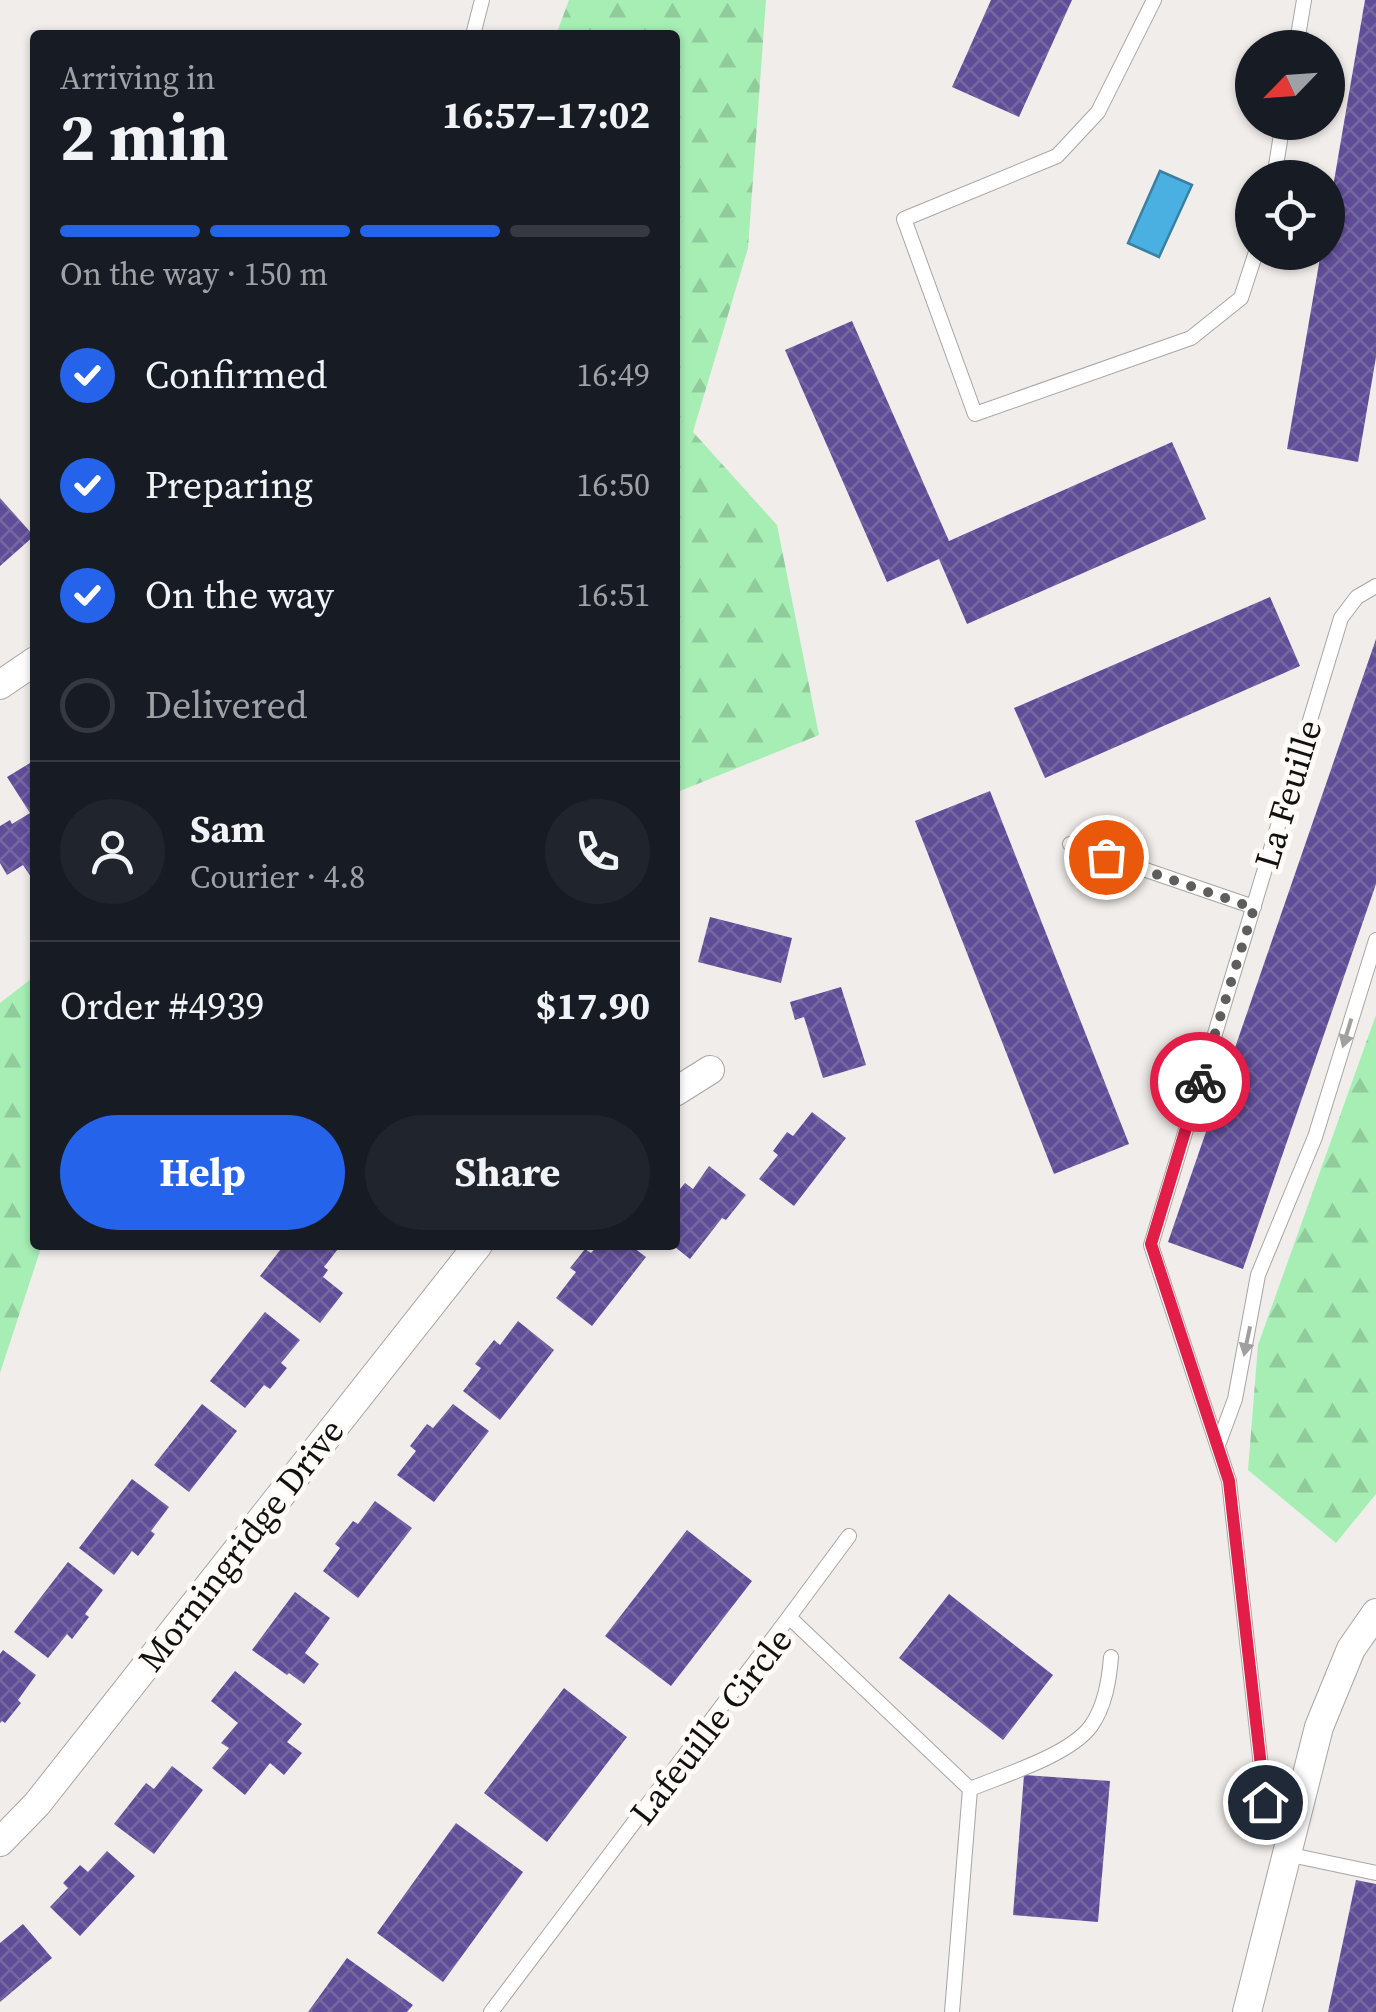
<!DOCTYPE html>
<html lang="en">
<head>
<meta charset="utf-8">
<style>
  body { margin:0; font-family:"Source Serif 4",serif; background:#20242c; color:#f1f3f6; height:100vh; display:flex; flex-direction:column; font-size:38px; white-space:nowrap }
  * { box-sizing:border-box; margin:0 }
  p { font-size:32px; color:#9ea1a6 }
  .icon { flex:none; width:55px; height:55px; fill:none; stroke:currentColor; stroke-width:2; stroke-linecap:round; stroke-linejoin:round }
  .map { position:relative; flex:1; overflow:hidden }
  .drawer { position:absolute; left:30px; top:30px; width:650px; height:1220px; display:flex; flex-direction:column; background:#171b24; border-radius:10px; box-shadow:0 2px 8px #0004 }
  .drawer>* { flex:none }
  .needle { width:65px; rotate:245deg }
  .tools { position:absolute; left:1235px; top:30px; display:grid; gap:20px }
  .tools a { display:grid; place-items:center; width:110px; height:110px; border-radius:50%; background:#171b24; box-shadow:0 2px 8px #0004; font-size:50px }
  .pin { position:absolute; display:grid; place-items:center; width:85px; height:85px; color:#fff; margin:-42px; border:5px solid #fff; border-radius:50%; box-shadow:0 2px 10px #0007 }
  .courier { position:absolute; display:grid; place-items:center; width:100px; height:100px; margin:-50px; border:8px solid #e11d48; border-radius:50%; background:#fff; color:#222; box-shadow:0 2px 12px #0007 }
  .headline em { font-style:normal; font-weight:700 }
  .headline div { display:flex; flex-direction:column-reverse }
  .headline { display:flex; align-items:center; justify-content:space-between; height:170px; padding:0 30px }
  h1 { font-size:65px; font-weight:700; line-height:75px }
  .bar { display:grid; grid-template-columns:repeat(4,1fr); gap:15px 10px; align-content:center; height:120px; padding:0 30px }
  .bar i { height:12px; border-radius:8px; background:#363941 }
  .bar .on { background:#2563eb }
  .bar p { grid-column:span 4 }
  .line { display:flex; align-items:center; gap:25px; padding:0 30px; border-top:2px solid #363941 }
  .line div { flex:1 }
  .round { display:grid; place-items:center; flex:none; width:105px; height:105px; border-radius:52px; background:#20242c }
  ol { padding:0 30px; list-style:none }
  li { display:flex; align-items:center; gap:30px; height:110px }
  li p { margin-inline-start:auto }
  li .icon { padding:10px; border-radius:50%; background:#2563eb; color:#fff; stroke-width:4 }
  li:last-child { color:#9ea1a6 }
  li i { width:55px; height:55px; border:5px solid #363941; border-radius:50% }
  .cta { display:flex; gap:20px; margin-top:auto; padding:20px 30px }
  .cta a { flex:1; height:115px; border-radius:60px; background:#2563eb; color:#fff; font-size:40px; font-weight:700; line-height:115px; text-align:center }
  .cta a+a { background:#20242c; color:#f1f3f6 }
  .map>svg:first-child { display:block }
  .forest { fill:url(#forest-firs) }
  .water { fill:#4ab0e2; stroke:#3980a3; stroke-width:2.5 }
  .building { fill:url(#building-cross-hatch) }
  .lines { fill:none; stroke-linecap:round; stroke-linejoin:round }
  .service-casing { stroke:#a9a5a3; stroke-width:16 }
  .minor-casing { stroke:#a9a5a3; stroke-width:30 }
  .service { stroke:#fff; stroke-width:14 }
  .minor { stroke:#fff; stroke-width:28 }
  .oneway { fill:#a0a09f }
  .done { stroke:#605e5c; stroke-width:10; stroke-dasharray:0 18 }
  .route { stroke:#e11d48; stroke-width:12 }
  .labels { text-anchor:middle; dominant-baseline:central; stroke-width:10; stroke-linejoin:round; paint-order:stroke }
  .street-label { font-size:35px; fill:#121110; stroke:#fefbf8 }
</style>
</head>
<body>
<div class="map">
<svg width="1376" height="2012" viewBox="0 0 1376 2012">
  <defs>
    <pattern id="forest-firs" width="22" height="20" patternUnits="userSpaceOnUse" patternTransform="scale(2.5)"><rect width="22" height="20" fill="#a7eeb5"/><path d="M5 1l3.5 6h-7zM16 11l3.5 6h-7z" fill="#8fcb9b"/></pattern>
    <pattern id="building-cross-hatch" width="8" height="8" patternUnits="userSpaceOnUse" patternTransform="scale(2.5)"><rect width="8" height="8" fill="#5f4d98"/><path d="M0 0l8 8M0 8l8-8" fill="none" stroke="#7568a0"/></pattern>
  </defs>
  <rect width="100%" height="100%" fill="#f1edea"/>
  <path class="forest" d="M569,0H766L748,248L693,432L777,525L819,735L675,793V35H556Z
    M35,976V1245H42L0,1373V1003Z
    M1376,1015V1494L1336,1543L1248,1470L1258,1345Z"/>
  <path class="water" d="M1160,171L1192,185L1159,257L1128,243Z"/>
  <path class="building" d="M991,0H1072L1019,117L952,87Z
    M1365,0H1376V357L1358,462L1287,449L1321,252H1328V216Z
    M852,321L949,541L1172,442L1206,519L967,624L939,559L887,582L785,350Z
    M0,498L34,536L0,566Z
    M1270,597L1300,666L1045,778L1014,708Z
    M1376,639V884L1243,1269L1168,1242Z
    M35,760V883L23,865L7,875L0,863V826L10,820L12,824L30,813L7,777Z
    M990,791L1129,1144L1054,1174L915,821Z
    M710,917L792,938L781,983L698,962Z
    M841,987L866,1065L823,1078L804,1017L795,1020L790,1002Z
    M812,1112L846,1138L794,1206L759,1179L778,1155L773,1151L787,1132L793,1136Z
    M709,1166L746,1195L726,1220L722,1218L690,1259L675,1247V1195L685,1183L693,1189Z
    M284,1245H341L324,1267L328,1270L323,1277L343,1293L320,1323L260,1276Z
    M598,1245H630L646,1257L592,1326L556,1298L576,1272L570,1268L585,1249L591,1253Z
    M265,1312L300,1340L281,1363L287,1368L270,1389L264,1385L245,1408L210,1381Z
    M518,1321L554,1350L500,1420L463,1391L481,1368L475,1364L494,1340L500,1345Z
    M202,1404L237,1431L189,1492L154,1465Z
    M453,1404L489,1431L434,1502L397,1475L416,1451L410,1446L427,1424L433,1428Z
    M132,1479L169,1507L151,1531L155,1534L138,1556L132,1551L114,1575L79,1548Z
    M375,1501L412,1528L358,1598L323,1571L340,1548L335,1544L353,1521L358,1524Z
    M687,1530L752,1581L671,1686L605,1636Z
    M68,1562L103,1590L85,1614L89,1617L72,1639L67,1634L48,1658L14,1632Z
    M295,1592L330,1618L305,1653L319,1664L304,1684L289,1673L287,1675L252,1650Z
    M949,1594L1053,1675L1003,1740L899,1658Z
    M3,1650L36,1675L18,1700L21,1703L5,1723L2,1721L0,1723V1654Z
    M235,1671L302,1724L287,1742L302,1753L284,1775L270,1763L245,1795L212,1768L229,1748L221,1743L238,1723L211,1701Z
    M564,1688L627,1737L547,1842L484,1793Z
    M172,1766L203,1790L154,1854L114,1824L146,1783L154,1789Z
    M1024,1775L1110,1781L1098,1922L1013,1915Z
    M456,1823L523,1872L443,1982L377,1933Z
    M107,1851L135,1876L80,1936L50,1907L68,1888L63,1883L80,1865L88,1872Z
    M1356,1880L1376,1884V2012H1328Z
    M23,1924L52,1958L0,2002V1943Z
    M347,1958L413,2005L407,2012H308Z"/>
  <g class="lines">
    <defs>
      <path id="service" d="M1154,0L1098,112L1057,156L904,219L975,414L1191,338L1241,298L1256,252
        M473,35L482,0
        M1296,48L1304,0
        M1274,178L1283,122
        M1070,844L1254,907
        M1218,1445L1235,1399L1258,1275L1315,1137L1376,940
        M789,1617L849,1536
        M970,1789C1004,1775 1070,1755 1091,1726C1105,1706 1109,1681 1111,1657
        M1291,1834L1265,1802L1229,1481L1151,1245L1341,618L1357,597L1376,586
        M1286,1854L1376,1873
        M491,2012L789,1617L970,1789
        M952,2012L970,1789"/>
      <path id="minor" d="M0,685L35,661
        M675,1092L710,1070
        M0,1842L37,1804L478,1245
        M1247,2012L1319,1727L1351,1649L1376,1613"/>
    </defs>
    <use href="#service" class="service-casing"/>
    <use href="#minor" class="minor-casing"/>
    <use href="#service" class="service"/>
    <use href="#minor" class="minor"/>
  </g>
  <defs><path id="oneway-solid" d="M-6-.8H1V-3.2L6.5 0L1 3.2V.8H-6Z" transform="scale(2.5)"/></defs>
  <g class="oneway">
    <use href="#oneway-solid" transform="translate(1347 1033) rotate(107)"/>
    <use href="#oneway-solid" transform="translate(1247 1341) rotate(102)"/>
  </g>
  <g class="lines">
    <path class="done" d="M1106,857L1254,908L1200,1082"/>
    <path class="route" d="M1200,1082L1151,1244L1229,1481L1265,1802"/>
  </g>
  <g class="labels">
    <g class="street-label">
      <text transform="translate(1288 794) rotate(-73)">La Feuille</text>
      <text transform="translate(241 1545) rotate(-52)">Morningridge Drive</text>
      <text transform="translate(711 1726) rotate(-52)">Lafeuille Circle</text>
    </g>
  </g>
</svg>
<div class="tools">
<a><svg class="needle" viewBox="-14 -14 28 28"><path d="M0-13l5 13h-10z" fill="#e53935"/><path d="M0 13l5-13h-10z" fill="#9ea1a6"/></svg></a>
<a><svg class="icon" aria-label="locate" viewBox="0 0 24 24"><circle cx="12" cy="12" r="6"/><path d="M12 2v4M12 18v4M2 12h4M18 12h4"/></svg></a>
</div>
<div class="pin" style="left:1106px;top:857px;background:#ea580c"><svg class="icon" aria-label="bag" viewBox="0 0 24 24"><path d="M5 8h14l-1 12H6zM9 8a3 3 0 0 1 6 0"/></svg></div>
<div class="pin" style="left:1265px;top:1802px;background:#1f2937"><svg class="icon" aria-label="home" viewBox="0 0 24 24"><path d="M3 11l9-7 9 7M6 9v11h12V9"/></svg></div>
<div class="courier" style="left:1200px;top:1082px"><svg class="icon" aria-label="bike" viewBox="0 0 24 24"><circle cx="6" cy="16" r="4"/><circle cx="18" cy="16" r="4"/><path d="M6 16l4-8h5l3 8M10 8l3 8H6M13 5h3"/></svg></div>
<section class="drawer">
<div class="headline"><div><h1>2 min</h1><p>Arriving in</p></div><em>16:57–17:02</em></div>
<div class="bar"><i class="on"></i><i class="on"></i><i class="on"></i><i></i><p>On the way · 150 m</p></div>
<ol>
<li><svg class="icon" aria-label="check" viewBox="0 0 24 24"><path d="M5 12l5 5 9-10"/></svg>Confirmed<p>16:49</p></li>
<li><svg class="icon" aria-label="check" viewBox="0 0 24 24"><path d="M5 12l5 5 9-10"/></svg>Preparing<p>16:50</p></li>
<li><svg class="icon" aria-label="check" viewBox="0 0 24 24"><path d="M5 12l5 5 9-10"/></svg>On the way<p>16:51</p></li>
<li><i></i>Delivered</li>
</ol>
<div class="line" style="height:180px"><a class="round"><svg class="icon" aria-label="person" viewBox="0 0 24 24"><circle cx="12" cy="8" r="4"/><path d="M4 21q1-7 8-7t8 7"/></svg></a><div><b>Sam</b><p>Courier · 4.8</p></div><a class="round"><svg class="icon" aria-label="phone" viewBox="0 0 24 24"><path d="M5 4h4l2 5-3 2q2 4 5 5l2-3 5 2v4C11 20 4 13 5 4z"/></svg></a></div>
<div class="line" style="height:130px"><div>Order #4939</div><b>$17.90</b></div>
<div class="cta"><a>Help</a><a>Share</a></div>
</section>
</div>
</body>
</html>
